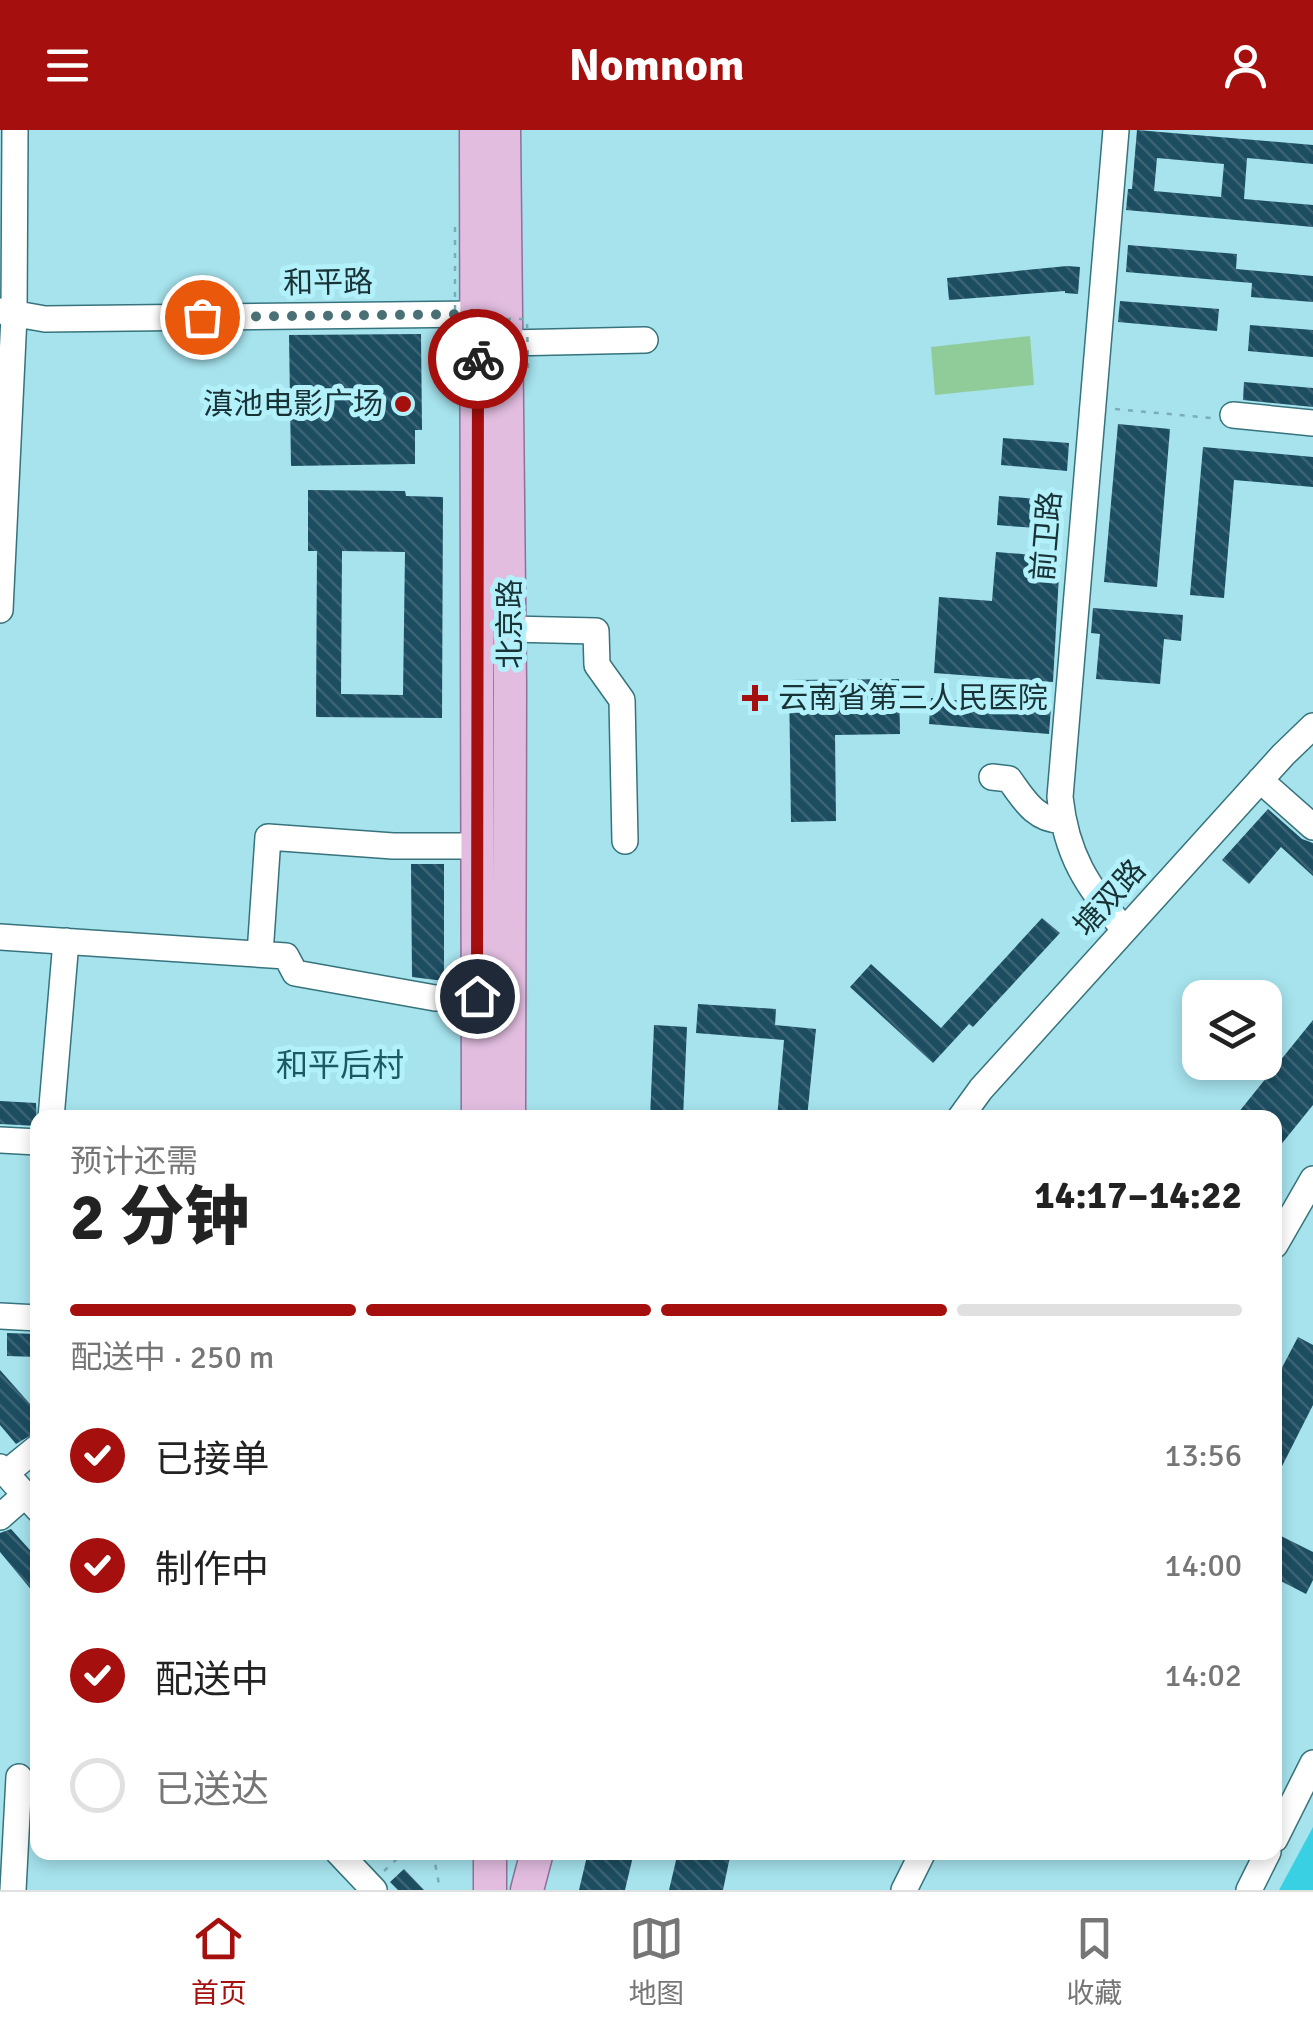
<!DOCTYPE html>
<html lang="zh">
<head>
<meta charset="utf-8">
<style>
  body { margin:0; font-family:Signika,"Noto Sans SC",sans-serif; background:#f2f2f2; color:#222; height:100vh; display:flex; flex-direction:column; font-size:38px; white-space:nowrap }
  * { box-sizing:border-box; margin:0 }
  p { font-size:32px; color:#767676 }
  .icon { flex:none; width:55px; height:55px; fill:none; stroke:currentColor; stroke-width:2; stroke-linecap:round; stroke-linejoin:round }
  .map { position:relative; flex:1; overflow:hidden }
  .details { position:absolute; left:30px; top:980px; width:1252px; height:750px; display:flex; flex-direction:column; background:#fff; border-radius:20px; box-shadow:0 5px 15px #0003 }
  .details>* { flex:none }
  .buttons { position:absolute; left:1182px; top:850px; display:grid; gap:20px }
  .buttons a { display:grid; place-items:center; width:100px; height:100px; border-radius:20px; background:#fff; box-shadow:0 5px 15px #0003; font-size:50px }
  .pin { position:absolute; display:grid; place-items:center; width:85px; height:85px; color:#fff; margin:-42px; border:5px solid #fff; border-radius:50%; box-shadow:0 2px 10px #0007 }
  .courier { position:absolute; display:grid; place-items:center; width:100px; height:100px; margin:-50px; border:8px solid #a50f0d; border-radius:50%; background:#fff; color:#222; box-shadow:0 2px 12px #0007 }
  .headline em { font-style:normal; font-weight:800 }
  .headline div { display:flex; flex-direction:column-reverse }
  .headline { display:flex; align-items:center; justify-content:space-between; height:170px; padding:0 40px }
  h1 { font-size:65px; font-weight:800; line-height:75px }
  .bar { display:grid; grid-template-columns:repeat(4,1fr); gap:15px 10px; align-content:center; height:120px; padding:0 40px }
  .bar i { height:12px; border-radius:8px; background:#e0e0e0 }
  .bar .current { background:#a50f0d }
  .bar p { grid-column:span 4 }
  ol { padding:0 40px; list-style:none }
  li { display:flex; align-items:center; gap:30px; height:110px }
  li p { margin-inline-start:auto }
  li .icon { padding:10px; border-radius:50%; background:#a50f0d; color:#fff; stroke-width:4 }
  li:last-child { color:#767676 }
  li i { width:55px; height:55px; border:5px solid #e0e0e0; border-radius:50% }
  header { display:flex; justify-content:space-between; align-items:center; height:130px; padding:0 40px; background:#a50f0d; color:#fff; font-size:45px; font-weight:800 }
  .dock { display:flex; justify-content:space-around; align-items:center; height:140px; border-top:2px solid #e0e0e0; background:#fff; font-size:28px; color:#767676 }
  .dock a { display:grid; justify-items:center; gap:5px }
  .dock .current { color:#a50f0d }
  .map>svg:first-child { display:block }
  .green { fill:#90cc99 }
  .water { fill:#3ad0e4 }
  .building { fill:url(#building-back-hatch); fill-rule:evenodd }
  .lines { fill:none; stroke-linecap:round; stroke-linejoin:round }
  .minor-casing { stroke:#37737c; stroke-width:28 }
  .major-casing { stroke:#8f7097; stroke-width:35 }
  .path { stroke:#7badb5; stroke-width:2.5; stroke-dasharray:5 8; stroke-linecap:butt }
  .minor { stroke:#fff; stroke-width:25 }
  .major { stroke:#e2bde0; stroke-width:32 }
  .path-bridge { stroke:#7badb5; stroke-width:2.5; stroke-dasharray:5 8; stroke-linecap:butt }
  .done { stroke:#4a7076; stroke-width:10; stroke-dasharray:0 18 }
  .route { stroke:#a50f0d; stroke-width:12 }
  .poi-dot { fill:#a50f0d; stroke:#b2f0fa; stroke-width:4 }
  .labels { text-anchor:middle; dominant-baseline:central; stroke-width:10; stroke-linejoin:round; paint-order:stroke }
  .street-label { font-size:30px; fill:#193236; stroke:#b2f0fa }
  .poi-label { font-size:30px; fill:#193236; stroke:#b2f0fa; text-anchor:end }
  .neighbourhood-label { font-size:32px; fill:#1c5a63; stroke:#b2f0fa }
</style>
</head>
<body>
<header><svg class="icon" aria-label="menu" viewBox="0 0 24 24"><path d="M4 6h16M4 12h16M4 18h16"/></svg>Nomnom<svg class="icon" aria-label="person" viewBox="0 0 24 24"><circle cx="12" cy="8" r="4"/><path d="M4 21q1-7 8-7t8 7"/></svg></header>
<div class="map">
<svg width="1313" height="1760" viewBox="0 0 1313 1760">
  <defs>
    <pattern id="building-back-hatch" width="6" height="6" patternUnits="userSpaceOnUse" patternTransform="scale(2.5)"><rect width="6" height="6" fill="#1d4d61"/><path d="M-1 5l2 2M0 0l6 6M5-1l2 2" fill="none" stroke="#3c6475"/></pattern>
  </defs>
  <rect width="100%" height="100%" fill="#a6e3ed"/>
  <path class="green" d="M1030,206L1034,255L935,265L931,217Z"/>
  <path class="water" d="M1313,1697V1760H1279Z"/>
  <path class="building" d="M1137,0L1313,15V34L1247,28L1244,69L1313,75V97L1126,80L1128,59H1132ZM1157,28L1224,34L1221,67L1154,61Z
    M1128,115L1237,124L1236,139L1313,146V172L1251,167L1252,153L1126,142Z
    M1067,136L1080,137L1078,164L1065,163V161L949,170L947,148Z
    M1120,171L1219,179L1217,201L1118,192Z
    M1250,195L1313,200V227L1248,221Z
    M421,204L422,300H415V334L291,336L289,205Z
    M1244,252L1313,258V277L1243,270Z
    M1118,294L1170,299L1157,457L1104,452Z
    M1003,308L1069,313L1067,341L1001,335Z
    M1203,317L1313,327V357L1234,350L1224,468L1190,465Z
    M308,360L405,361L406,366L443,367L442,588L316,587L317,421H308ZM342,421L405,422L403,565L341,564Z
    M999,366L1063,371L1061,400L997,395Z
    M996,422L1060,427L1053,552L934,543L939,467L992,471Z
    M1093,478L1183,485L1181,511L1164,509L1160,554L1096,549L1100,504L1091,503Z
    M899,549L900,604L835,605L836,691L791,692L789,550Z
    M931,568L1051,578L1049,604L929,594Z
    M1268,679L1302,709L1313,713V746L1281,717L1249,754L1222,730Z
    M411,734H444V851L412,847Z
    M1042,788L1060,803L973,897L969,894L933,933L850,857L871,834L941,898Z
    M698,874L776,879L775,895L816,899L807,988H777L784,910L696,903Z
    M1313,890V975L1275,1022V988H1234Z
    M654,895L687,897L683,988H650Z
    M0,971L36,973L37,996L0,994Z
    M7,1203L38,1204V1227L7,1226Z
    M1298,1207L1313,1215V1275L1275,1350V1251Z
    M0,1240L38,1283V1301L16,1314L0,1295Z
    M11,1399L38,1429V1468L0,1422V1403Z
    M1275,1403L1313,1422V1450L1306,1464L1275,1448Z
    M588,1722H634L625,1760H579Z
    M678,1722H731L723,1760H669Z
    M404,1739L424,1760H398L390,1752Z"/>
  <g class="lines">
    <defs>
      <path id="minor" d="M1116,0L1060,667C1066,724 1087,757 1124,799
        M0,181L45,189L478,184
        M508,213L645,210
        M1233,285L1313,293
        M0,480L14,186L15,0
        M510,499L596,501L597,535L622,570L625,711
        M992,647L1009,649C1023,668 1035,691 1062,690
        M1260,650L1313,697
        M0,807L286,826L295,843L435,868L477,866
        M260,824L268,707L393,716H477
        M51,988L66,811
        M960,988L981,959L1283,625L1313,596
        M0,1010L38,1012
        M1275,1115L1313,1049
        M0,1186L38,1188
        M0,1337L38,1379
        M6,1343L38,1317
        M0,1387L25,1365
        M1275,1709L1313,1633
        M338,1722L374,1760
        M13,1760L19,1647
        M904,1760L923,1722
        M1249,1760L1268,1722"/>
      <path id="major" d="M476,0L478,988
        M504,0L510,554L509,988
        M490,1722V1760
        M527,1760L537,1722"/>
    </defs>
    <use href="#minor" class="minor-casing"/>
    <use href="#major" class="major-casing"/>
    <path class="path" d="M1115,279L1211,288
      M433,1722L440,1760
      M384,1741L398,1728L411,1722"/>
    <use href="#minor" class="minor"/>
    <use href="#major" class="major"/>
    <path class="path-bridge" d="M455,97V189H527L528,238"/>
  </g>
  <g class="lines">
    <path class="done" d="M202,187L478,184V229"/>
    <path class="route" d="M477,866L478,229"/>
  </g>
  <g class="poi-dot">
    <circle cx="403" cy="274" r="10"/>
    <path d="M750 553h10v10h10v10h-10v10h-10v-10h-10v-10h10z"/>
  </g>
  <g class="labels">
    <g class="street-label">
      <text transform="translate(328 153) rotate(-1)">和平路</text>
      <text transform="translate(1047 406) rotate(-85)">前卫路</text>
      <text transform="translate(510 494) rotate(-90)">北京路</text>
      <text transform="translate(1110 768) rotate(-48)">塘双路</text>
    </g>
    <g class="poi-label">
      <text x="383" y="274">滇池电影广场</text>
      <text x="778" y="568" text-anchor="start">云南省第三人民医院</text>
    </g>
    <g class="neighbourhood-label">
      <text x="340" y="935">和平后村</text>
    </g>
  </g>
</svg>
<div class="buttons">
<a><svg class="icon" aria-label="layers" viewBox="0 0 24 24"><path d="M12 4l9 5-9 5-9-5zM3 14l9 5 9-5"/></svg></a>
</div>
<div class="pin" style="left:202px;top:187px;background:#ea580c"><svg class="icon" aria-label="bag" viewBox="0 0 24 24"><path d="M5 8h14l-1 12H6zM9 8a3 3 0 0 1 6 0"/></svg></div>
<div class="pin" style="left:477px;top:866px;background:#1f2937"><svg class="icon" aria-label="home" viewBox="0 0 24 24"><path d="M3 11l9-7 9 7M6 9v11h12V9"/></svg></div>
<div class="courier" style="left:478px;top:229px"><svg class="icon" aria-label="bike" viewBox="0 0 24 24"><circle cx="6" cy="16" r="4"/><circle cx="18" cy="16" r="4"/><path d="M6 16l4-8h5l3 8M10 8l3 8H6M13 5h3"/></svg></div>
<section class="details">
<div class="headline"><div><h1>2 分钟</h1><p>预计还需</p></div><em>14:17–14:22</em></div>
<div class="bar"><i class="current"></i><i class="current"></i><i class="current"></i><i></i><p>配送中 · 250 m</p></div>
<ol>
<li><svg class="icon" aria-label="check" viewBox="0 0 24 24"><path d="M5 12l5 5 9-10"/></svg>已接单<p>13:56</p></li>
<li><svg class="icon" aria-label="check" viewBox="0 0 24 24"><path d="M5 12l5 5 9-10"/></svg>制作中<p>14:00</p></li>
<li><svg class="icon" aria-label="check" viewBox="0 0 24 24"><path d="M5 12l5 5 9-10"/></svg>配送中<p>14:02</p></li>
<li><i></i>已送达</li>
</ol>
</section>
</div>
<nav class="dock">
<a class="current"><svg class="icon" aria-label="home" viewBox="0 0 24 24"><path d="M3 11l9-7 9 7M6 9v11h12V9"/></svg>首页</a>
<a><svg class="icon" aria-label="map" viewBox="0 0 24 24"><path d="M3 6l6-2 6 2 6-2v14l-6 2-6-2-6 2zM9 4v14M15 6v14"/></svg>地图</a>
<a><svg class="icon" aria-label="saved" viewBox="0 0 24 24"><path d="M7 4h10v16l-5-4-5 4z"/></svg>收藏</a>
</nav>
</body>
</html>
